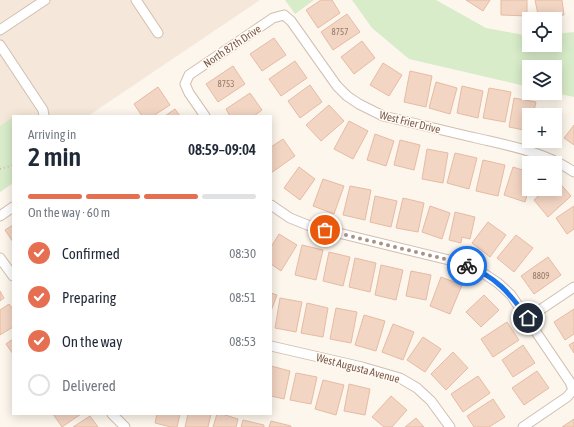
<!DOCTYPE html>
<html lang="en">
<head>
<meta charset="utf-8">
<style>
  body { margin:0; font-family:"Asap Condensed",sans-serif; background:#f6f6f7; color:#1f2937; height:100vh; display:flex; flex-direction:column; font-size:15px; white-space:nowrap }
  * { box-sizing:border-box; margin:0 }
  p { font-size:13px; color:#747a83 }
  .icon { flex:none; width:22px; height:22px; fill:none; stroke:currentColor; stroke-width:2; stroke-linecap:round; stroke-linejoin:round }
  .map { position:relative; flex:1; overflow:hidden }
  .side { position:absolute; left:12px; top:115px; width:260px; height:300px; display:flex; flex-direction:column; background:#fff; border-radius:0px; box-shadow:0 2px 10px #0003 }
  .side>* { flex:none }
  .controls { position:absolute; left:522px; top:12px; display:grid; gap:8px }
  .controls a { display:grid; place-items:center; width:40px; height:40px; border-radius:0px; background:#fff; box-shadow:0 2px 10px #0003; font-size:20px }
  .pin { position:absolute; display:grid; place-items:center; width:34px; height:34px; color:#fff; margin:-17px; border:2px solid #fff; border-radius:50%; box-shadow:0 1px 4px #0007 }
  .courier { position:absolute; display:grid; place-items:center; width:40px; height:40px; margin:-20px; border:3px solid #1a73e8; border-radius:50%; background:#fff; color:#222; box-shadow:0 1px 5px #0007 }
  .summary em { font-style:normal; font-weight:600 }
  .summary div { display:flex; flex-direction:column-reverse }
  .summary { display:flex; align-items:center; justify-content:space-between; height:68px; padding:0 16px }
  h1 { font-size:26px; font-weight:600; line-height:30px }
  .bar { display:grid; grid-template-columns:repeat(4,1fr); gap:6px 4px; align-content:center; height:48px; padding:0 16px }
  .bar i { height:5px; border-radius:3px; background:#e0e1e3 }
  .bar .current { background:#e76f51 }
  .bar p { grid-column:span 4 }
  ol { padding:0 16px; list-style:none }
  li { display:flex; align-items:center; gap:12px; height:44px }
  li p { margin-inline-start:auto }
  li .icon { padding:4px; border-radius:50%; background:#e76f51; color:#fff; stroke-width:4 }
  li:last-child { color:#747a83 }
  li i { width:22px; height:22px; border:2px solid #e0e1e3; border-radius:50% }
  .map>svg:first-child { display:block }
  .residential { fill:#f5e8da }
  .green { fill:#d8ecc9 }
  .building { fill:#f3d5c3; stroke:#e6bba3 }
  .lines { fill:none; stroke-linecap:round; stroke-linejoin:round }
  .street-casing { stroke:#d1beb0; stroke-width:11 }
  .path { stroke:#d9b8a5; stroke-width:2; stroke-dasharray:1 3; stroke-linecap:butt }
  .street { stroke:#fff; stroke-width:9 }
  .done { stroke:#a89285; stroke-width:4; stroke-dasharray:0 7.2 }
  .route { stroke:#1a73e8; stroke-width:5 }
  .labels { text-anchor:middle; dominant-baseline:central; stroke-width:3; stroke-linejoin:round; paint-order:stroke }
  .number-label { font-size:9px; fill:#987a6a }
  .street-label { font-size:11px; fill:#7a5c4d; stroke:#fffaf3 }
</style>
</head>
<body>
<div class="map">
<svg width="574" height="427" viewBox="0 0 574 427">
  <rect width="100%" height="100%" fill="#fdf6ec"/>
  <path class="residential" d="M0,0H260L88,116H13V183L0,192Z"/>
  <path class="green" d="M285,0H314L295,14Z
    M352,0H436L486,28L529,36V45H555V34L574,32V97L555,93V67H529V87L409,59L372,28Z
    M13,117V183L0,192V126Z"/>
  <path class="building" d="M321,0H332L340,13L318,28L306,10Z
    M466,0H490L483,11Z
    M501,0H527V16L501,15Z
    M535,0H562L564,15L539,19Z
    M347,14L360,32L333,50L321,32Z
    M274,38L286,55L262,71L250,54Z
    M362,41L375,58L354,74L341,57Z
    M295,61L307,78L281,96L269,79Z
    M383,63L402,75L389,96L370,85Z
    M233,66L245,84L218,102L206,84Z
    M410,71L432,76L426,107L404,102Z
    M436,82L457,88L450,114L429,108Z
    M310,85L322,102L300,118L288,101Z
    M462,86L483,91L478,118L457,113Z
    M158,87L170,105L153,116H142L134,104Z
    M489,88L511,92L505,122L483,118Z
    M250,93L262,110L254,116H230L226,109Z
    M514,98L536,102L533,115H529V131L509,127Z
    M329,105L344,121L321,141L306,125Z
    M542,108L562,114L555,136V115H540Z
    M175,109L180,116H165Z
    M349,121L368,131L353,159L334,149Z
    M574,125V145L564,138Z
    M375,134L394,141L386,166L367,160Z
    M283,139L295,156L271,173V147Z
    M400,140L420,145L414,170L394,165Z
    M427,149L448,153L443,183L422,179Z
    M455,153L477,158L469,189L447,183Z
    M483,160L505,165L498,196L476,191Z
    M299,167L315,179L300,200L284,188Z
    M513,167L529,172V188L525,202L504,195Z
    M323,179L344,186L334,214L313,206Z
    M557,180L571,196L548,217L534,200L546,189H555V181Z
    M350,186L371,190L365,220L343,215Z
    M375,196L397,201L391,227L370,222Z
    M403,198L424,203L418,232L396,228Z
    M430,206L450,213L442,239L422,232Z
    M574,206V229L567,234L556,218Z
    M455,212L475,217L470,239L462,237L461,243L449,240Z
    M488,222L506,235L490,257L472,243Z
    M13,225V242L5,230Z
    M279,234L297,245L281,271L271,264V247Z
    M516,235L533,248L514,272L497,258Z
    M302,245L323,250L316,280L295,275Z
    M329,252L350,257L343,286L323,281Z
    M548,257L561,275L534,294L521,276Z
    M355,258L376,263L370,292L349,287Z
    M381,265L403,270L396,300L375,295Z
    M411,271L431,275L426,300L406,296Z
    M441,277L462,285L450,314L430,306Z
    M0,291L4,298L0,301Z
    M271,293L277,295L271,311Z
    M484,295L499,310L481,327L466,312Z
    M280,298L302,302L296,332L275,328Z
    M307,303L328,308L323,337L301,333Z
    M9,304L13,309V327L0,335V310Z
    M336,308L357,312L351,343L330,339Z
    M574,309V334L565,340L554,322Z
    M364,315L385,321L376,351L355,345Z
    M507,322L519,340L493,357L481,339Z
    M393,324L414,332L403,360L382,352Z
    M423,337L441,349L425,372L407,360Z
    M13,339V354L6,344Z
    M574,342V353L569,345Z
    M523,345L535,363L513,377L502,360Z
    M453,352L468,368L446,390L431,374Z
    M271,366L290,371L284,399L271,396Z
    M537,371L549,388L524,405L512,388Z
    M296,373L317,377L311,404L290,400Z
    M478,376L490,393L463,412L451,394Z
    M323,380L344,385L336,415L315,409Z
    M349,384L370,389L365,415L344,411Z
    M391,396L407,410L392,427H384L372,417Z
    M493,399L505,417L489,427H474L467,416Z
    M53,414H81L62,427Z
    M157,414H180L177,427H171L155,423Z
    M188,414H211L208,427H185Z
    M217,414H222L238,419L236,427H213Z
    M90,416L98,427H73Z
    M416,418L424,427H405Z
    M574,419V427H562Z
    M243,420L264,425V427H241Z
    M271,421L291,426V427H269Z"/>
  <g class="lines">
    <defs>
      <path id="street" d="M136,0L158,33
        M0,30L45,0
        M0,45L43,110L44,116
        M205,116L189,93L185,84L189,75L273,18L284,15L291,21L337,86L347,96L359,104L383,116C414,123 445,131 476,138C510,146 545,152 574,172
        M271,205L290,218L310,226L453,261L480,271L498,283L511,295L570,382L573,390L567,397L523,427
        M0,216L13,207
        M0,258L13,276
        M528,318L574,287
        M271,346L362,367L400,378L417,388L431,401L450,427
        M112,414L125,427"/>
    </defs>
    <use href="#street" class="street-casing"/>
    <path class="path" d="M0,169L13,165"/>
    <use href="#street" class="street"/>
  </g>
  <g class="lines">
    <path class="done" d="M325,230L453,261L467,266"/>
    <path class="route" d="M467,266C497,277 509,293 528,318"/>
  </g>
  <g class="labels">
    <g class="number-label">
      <text x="340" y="32">8757</text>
      <text x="226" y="84">8753</text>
      <text x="541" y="276">8809</text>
    </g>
    <g class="street-label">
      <text transform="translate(232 46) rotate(-34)">North 87th Drive</text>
      <text transform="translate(410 122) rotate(14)">West Frier Drive</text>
      <text transform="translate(358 368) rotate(15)">West Augusta Avenue</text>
    </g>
  </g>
</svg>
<div class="controls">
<a><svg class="icon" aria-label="locate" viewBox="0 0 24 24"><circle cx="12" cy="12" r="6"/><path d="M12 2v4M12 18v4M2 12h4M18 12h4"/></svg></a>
<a><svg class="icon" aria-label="layers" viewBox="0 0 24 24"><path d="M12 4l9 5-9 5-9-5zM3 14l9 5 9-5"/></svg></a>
<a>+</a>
<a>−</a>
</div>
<div class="pin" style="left:325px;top:230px;background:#ea580c"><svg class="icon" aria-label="bag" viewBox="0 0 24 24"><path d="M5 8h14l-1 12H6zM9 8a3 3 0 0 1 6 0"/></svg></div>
<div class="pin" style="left:528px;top:318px;background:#1f2937"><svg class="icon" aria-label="home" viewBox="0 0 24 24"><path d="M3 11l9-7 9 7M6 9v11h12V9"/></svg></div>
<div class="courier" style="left:467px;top:266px"><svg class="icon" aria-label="bike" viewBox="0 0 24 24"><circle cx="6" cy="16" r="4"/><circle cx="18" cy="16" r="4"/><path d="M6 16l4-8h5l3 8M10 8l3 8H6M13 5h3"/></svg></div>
<section class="side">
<div class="summary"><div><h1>2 min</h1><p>Arriving in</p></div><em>08:59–09:04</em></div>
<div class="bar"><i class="current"></i><i class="current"></i><i class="current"></i><i></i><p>On the way · 60 m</p></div>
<ol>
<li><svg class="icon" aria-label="check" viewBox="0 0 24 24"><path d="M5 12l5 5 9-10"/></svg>Confirmed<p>08:30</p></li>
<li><svg class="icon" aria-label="check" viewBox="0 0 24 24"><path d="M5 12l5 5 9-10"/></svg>Preparing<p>08:51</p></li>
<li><svg class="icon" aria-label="check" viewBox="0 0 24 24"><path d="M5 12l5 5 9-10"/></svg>On the way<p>08:53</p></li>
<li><i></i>Delivered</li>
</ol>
</section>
</div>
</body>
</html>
